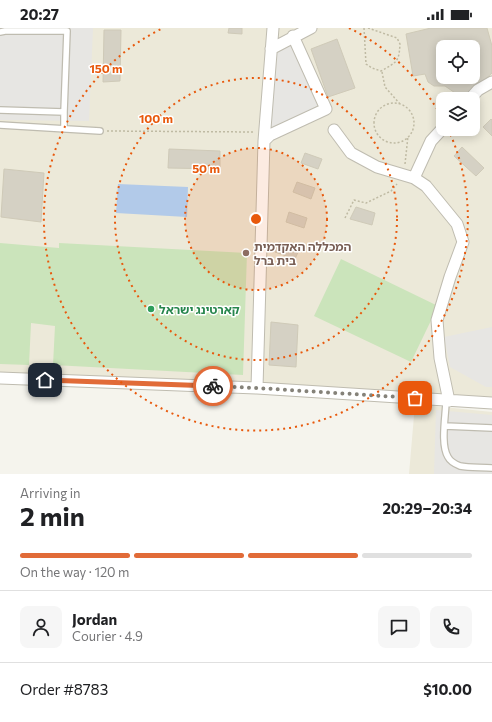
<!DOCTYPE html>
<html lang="en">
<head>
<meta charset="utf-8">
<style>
  body { margin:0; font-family:Commissioner,"Noto Sans Hebrew",sans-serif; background:#f6f6f6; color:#202124; height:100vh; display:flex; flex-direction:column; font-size:15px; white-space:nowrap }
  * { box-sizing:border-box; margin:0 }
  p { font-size:13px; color:#757577 }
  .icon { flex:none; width:22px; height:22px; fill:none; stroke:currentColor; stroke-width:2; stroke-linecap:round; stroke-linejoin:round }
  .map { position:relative; height:446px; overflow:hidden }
  .drawer { display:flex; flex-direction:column; background:#fff; flex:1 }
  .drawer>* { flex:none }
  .tools { position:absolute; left:436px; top:12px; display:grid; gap:8px }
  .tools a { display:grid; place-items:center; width:44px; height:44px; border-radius:8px; background:#fff; box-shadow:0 2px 10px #0003; font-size:20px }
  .pin { position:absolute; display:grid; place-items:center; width:34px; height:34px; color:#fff; margin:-17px; border-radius:8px; box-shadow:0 2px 6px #0006 }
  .courier { position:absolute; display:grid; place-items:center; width:40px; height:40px; margin:-20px; border:3px solid #e16b38; border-radius:50%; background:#fff; color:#222; box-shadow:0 1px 5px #0007 }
  .summary em { font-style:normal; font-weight:700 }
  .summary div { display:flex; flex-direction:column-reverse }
  .summary { display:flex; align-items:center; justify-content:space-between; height:68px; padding:0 20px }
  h1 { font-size:26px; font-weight:700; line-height:30px }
  .bar { display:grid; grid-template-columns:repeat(4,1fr); gap:6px 4px; align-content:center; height:48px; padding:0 20px }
  .bar i { height:5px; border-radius:3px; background:#e0e0e0 }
  .bar .active { background:#e16b38 }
  .bar p { grid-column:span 4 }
  .line { display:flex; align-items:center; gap:10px; padding:0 20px; border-top:1px solid #e0e0e0 }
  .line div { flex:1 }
  .round { display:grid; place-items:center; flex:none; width:42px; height:42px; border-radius:8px; background:#f6f6f6 }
  .status { display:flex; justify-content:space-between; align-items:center; height:28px; padding:0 20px; background:#fff; direction:ltr }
  .status svg { height:11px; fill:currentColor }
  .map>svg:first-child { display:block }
  .education { fill:#ece9d9; fill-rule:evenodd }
  .green { fill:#cbe4bb }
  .parking { fill:#e7e6e3 }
  .water { fill:#b2cae9 }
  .building { fill:#d5d1c4; stroke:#cfcab8; fill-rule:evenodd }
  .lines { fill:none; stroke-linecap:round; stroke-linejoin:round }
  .lane-casing { stroke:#bfbcb0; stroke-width:8 }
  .street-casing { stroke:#bfbcb0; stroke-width:13 }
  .path { stroke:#bfbaa3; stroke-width:1.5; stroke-dasharray:2 2; stroke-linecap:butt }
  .lane { stroke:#fff; stroke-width:5.5 }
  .street { stroke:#fff; stroke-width:11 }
  .done { stroke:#858279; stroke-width:4; stroke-dasharray:0 7.2 }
  .route { stroke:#e16b38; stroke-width:5 }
  .ring { fill:none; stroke:#e8590c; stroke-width:2; stroke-dasharray:2 4 }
  .education-dot { fill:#8d6e63; stroke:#fff; stroke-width:1.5 }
  .leisure-dot { fill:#2e9e5b; stroke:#fff; stroke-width:1.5 }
  .labels { text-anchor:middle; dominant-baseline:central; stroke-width:3; stroke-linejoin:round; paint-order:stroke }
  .education-label { font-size:12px; font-weight:bold; fill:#785e54; stroke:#fff; text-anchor:start }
  .leisure-label { font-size:12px; font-weight:bold; fill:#27864d; stroke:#fff; text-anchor:start }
  .centre { fill:#e8590c; stroke:#fff; stroke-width:2 }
  .ring-label { font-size:12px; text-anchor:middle; font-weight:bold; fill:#e8590c; stroke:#fff; stroke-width:3; stroke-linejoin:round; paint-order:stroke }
</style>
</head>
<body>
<div class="status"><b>20:27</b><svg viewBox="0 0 49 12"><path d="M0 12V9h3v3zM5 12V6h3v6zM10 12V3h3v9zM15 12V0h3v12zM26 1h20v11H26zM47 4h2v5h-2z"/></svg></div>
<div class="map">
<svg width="492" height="446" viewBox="0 0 492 446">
  <rect width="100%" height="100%" fill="#f5f4ed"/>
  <path class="education" d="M0,0H492V370L0,349ZM443,19H473V49H443ZM443,71H473V101H443Z
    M415,376L492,384V446H409Z"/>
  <path class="green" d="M0,215L59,220V215L247,225L243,347L53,337L55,298L31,295L29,337L0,336Z
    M341,231L438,278L411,334L314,288Z"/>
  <path class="parking" d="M0,0H93L89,93L0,92Z
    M292,16L320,79L265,104L267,28Z
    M492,299V359H486L450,339L444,309Z
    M436,382L492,387V446H434Z"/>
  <path class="water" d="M118,156L188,159L187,189L116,185Z"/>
  <path class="building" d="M229,0H242V6L228,5Z
    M431,0H487L492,18V45L464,71L445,58H434L428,54L425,46L413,48L406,6ZM443,19H473V49H443Z
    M104,2H121L120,53L103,54Z
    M337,11L355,60L328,69L311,21Z
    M491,91L492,92V108L483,99Z
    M462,119L484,140L476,148L454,128Z
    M169,121L220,123V141L168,140Z
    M305,125L322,131L318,141L301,135Z
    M4,141L44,145L41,194L1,189Z
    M297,154L315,160L311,171L293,164Z
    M356,179L375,185L372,197L350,191Z
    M289,184L307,190L304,200L286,194Z
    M279,214L299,222L295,231L275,224Z
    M271,294L298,297L296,339L269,337Z"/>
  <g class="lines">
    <defs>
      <path id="lane" d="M0,4L5,3H67L64,84L0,82
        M0,97L100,103
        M64,100V84
        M446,372C446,387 440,416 448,429C450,433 455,436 460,438C470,440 482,439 492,440
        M445,398L492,400"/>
      <path id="street" d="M271,21L311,0
        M470,71L478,62L492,54
        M334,102L351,125L377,139L414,150L426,158L457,196L463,214L450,249L437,292L440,330L449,373
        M264,113L270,107L326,81L293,8
        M414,150L431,113L443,100
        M0,350L257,360L492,375
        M257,360L264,113L273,0"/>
    </defs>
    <use href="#lane" class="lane-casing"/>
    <use href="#street" class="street-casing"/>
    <path class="path" d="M364,0L366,36L372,40L381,43C397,34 399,34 400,16L397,10L368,0
      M382,44L385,59L400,76
      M374 95a20 20 0 1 1 40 0a20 20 0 1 1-40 0Z
      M107,103L255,104
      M405,136L408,108
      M345,190L354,172L366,175L391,163L397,156"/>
    <use href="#lane" class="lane"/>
    <use href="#street" class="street"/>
  </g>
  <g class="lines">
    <path class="done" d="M213,358L257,360L415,370"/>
    <path class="route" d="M45,352L213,358"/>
  </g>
  <circle cx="256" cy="191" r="71" fill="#e8590c" fill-opacity=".12"/>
  <g class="ring">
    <circle cx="256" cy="191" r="71"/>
    <circle cx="256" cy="191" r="141"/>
    <path d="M349 0A212 212 0 0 1 442 90M448 101A212 212 0 1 1 163 0"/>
  </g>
  <circle class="education-dot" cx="246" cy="225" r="4"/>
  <circle class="leisure-dot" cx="151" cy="281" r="4"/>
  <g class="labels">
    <g class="education-label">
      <text x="254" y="218">המכללה האקדמית<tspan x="254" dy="14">בית ברל</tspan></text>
    </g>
    <g class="leisure-label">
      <text x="159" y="281">קארטינג ישראל</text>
    </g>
  </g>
  <circle cx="256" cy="191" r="6" class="centre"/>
  <g class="ring-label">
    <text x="106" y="45">150 m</text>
    <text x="156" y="95">100 m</text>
    <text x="206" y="145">50 m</text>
  </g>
</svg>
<div class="tools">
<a><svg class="icon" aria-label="locate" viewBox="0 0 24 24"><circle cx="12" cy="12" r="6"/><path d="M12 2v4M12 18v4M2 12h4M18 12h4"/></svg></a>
<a><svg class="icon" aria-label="layers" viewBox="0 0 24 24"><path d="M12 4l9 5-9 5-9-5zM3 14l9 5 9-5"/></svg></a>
</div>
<div class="pin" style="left:415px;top:370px;background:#ea580c"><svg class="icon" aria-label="bag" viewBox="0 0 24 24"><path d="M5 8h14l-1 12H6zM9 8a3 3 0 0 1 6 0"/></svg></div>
<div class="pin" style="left:45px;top:352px;background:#1f2937"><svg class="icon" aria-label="home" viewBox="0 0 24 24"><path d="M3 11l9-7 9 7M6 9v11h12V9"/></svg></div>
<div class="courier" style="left:213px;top:358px"><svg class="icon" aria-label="bike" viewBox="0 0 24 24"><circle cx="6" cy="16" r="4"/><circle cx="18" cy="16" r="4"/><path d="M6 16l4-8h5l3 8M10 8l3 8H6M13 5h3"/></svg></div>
</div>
<section class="drawer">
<div class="summary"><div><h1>2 min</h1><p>Arriving in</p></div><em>20:29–20:34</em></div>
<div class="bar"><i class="active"></i><i class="active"></i><i class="active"></i><i></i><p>On the way · 120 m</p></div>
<div class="line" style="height:72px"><a class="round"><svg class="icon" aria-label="person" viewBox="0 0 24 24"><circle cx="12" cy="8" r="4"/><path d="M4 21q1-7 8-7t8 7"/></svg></a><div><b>Jordan</b><p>Courier · 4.9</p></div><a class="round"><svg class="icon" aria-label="chat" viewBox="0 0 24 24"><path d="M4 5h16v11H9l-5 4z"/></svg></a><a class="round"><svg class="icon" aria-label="phone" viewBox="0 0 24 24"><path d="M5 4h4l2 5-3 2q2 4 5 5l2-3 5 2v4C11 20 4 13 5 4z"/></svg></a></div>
<div class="line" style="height:52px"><div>Order #8783</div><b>$10.00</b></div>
</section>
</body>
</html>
